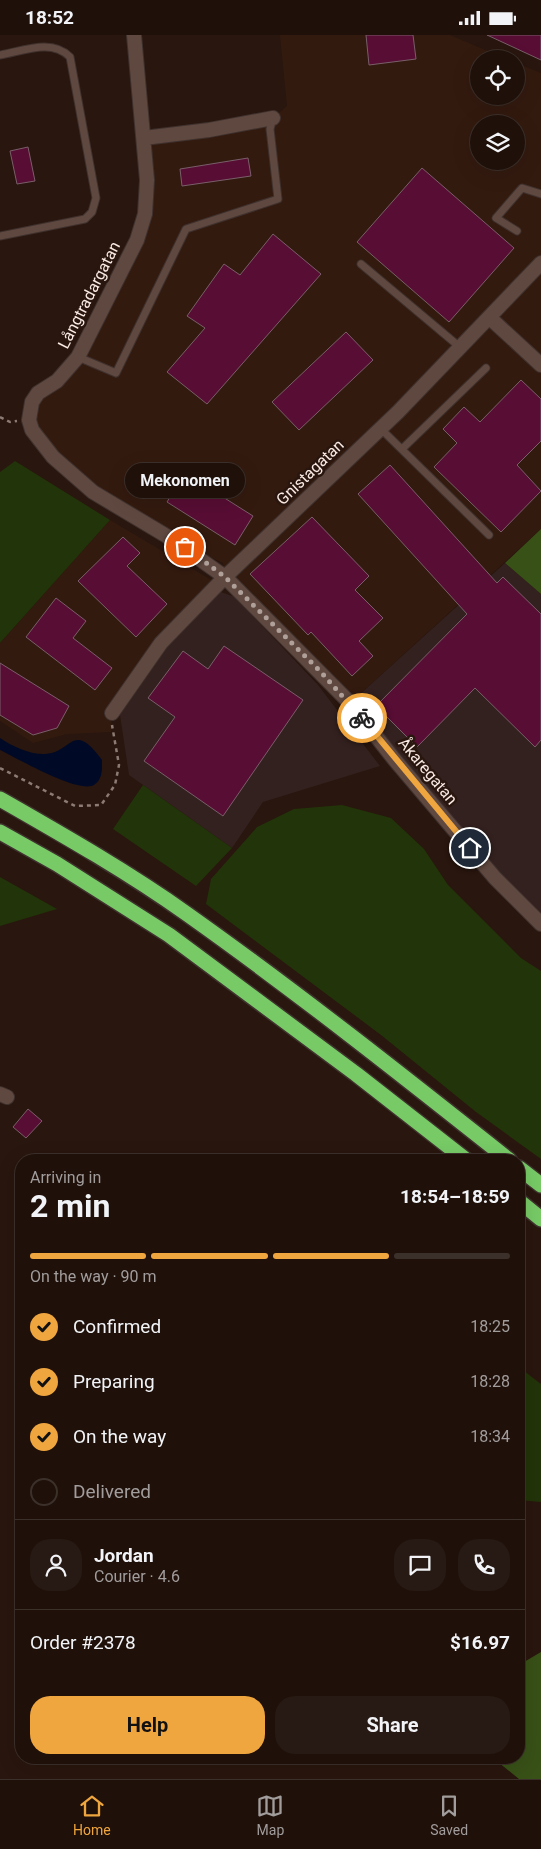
<!DOCTYPE html>
<html lang="en">
<head>
<meta charset="utf-8">
<style>
  body { margin:0; font-family:Roboto,sans-serif; background:#271913; color:#f1f3f6; height:100vh; display:flex; flex-direction:column; font-size:19px; white-space:nowrap }
  * { box-sizing:border-box; margin:0 }
  p { font-size:16px; color:#a19d9c }
  .icon { flex:none; width:28px; height:28px; fill:none; stroke:currentColor; stroke-width:2; stroke-linecap:round; stroke-linejoin:round }
  .map { position:relative; flex:1; overflow:hidden }
  .panel { position:absolute; left:15px; top:1119px; width:510px; height:610px; display:flex; flex-direction:column; background:#1f100a; border-radius:20px; box-shadow:0 5px 20px #0002,0 0 0 1px #3c302b }
  .panel>* { flex:none }
  .tools { position:absolute; left:470px; top:15px; display:grid; gap:10px }
  .tools a { display:grid; place-items:center; width:55px; height:55px; border-radius:50%; background:#1f100a; box-shadow:0 5px 20px #0002,0 0 0 1px #3c302b; font-size:25px }
  .pin { position:absolute; display:grid; place-items:center; width:42px; height:42px; color:#fff; margin:-21px; border:2px solid #fff; border-radius:50%; box-shadow:0 1px 5px #0007 }
  .courier { position:absolute; display:grid; place-items:center; width:50px; height:50px; margin:-25px; border:4px solid #f0a63f; border-radius:50%; background:#fff; color:#222; box-shadow:0 1px 6px #0007 }
  .bubble { position:absolute; height:35px; border-radius:18px; background:#1f100a; box-shadow:0 5px 20px #0002,0 0 0 1px #3c302b; font-size:16px; font-weight:700; line-height:35px; text-align:center }
  .overview em { font-style:normal; font-weight:700 }
  .overview div { display:flex; flex-direction:column-reverse }
  .overview { display:flex; align-items:center; justify-content:space-between; height:85px; padding:0 15px }
  h1 { font-size:32px; font-weight:700; line-height:38px }
  .bar { display:grid; grid-template-columns:repeat(4,1fr); gap:8px 5px; align-content:center; height:60px; padding:0 15px }
  .bar i { height:6px; border-radius:4px; background:#3c302b }
  .bar .selected { background:#f0a63f }
  .bar p { grid-column:span 4 }
  .line { display:flex; align-items:center; gap:12px; padding:0 15px; border-top:1px solid #3c302b }
  .line div { flex:1 }
  .round { display:grid; place-items:center; flex:none; width:52px; height:52px; border-radius:20px; background:#271913 }
  ol { padding:0 15px; list-style:none }
  li { display:flex; align-items:center; gap:15px; height:55px }
  li p { margin-inline-start:auto }
  li .icon { padding:5px; border-radius:50%; background:#f0a63f; color:#111; stroke-width:4 }
  li:last-child { color:#a19d9c }
  li i { width:28px; height:28px; border:2px solid #3c302b; border-radius:50% }
  .cta { display:flex; gap:10px; margin-top:auto; padding:10px 15px }
  .cta a { flex:1; height:58px; border-radius:20px; background:#f0a63f; color:#111; font-size:20px; font-weight:700; line-height:58px; text-align:center }
  .cta a+a { background:#271913; color:#f1f3f6 }
  .status { display:flex; justify-content:space-between; align-items:center; height:35px; padding:0 25px; background:#1f100a; direction:ltr }
  .status svg { height:14px; fill:currentColor }
  .menu { display:flex; justify-content:space-around; align-items:center; height:70px; border-top:1px solid #3c302b; background:#1f100a; font-size:14px; color:#a19d9c }
  .menu a { display:grid; justify-items:center; gap:2px }
  .menu .selected { color:#f0a63f }
  .map>svg:first-child { display:block }
  .commercial { fill:#33211f }
  .built { fill:#331a0f; fill-rule:evenodd }
  .green { fill:#223409 }
  .forest { fill:#385117 }
  .water { fill:#000a26 }
  .building { fill:#580d34; stroke:#795f69 }
  .lines { fill:none; stroke-linecap:round; stroke-linejoin:round }
  .lane-casing { stroke:#3f312e; stroke-width:9 }
  .street-casing { stroke:#3f312e; stroke-width:16 }
  .highway-casing { stroke:#3f312e; stroke-width:18 }
  .path { stroke:#8c7b75; stroke-width:2.5; stroke-dasharray:4 4; stroke-linecap:butt }
  .lane { stroke:#5f483f; stroke-width:7 }
  .street { stroke:#5f483f; stroke-width:14 }
  .highway { stroke:#77ca66; stroke-width:15 }
  .done { stroke:#b0a09a; stroke-width:5; stroke-dasharray:0 9 }
  .route { stroke:#f0a63f; stroke-width:6 }
  .labels { text-anchor:middle; dominant-baseline:central; stroke-width:5; stroke-linejoin:round; paint-order:stroke }
  .street-label { font-size:16px; fill:#f9eae5; stroke:#29160e }
</style>
</head>
<body>
<div class="status"><b>18:52</b><svg viewBox="0 0 49 12"><path d="M0 12V9h3v3zM5 12V6h3v6zM10 12V3h3v9zM15 12V0h3v12zM26 1h20v11H26zM47 4h2v5h-2z"/></svg></div>
<div class="map">
<svg width="541" height="1744" viewBox="0 0 541 1744">
  <rect width="100%" height="100%" fill="#29160e"/>
  <path class="commercial" d="M505,528L541,559V889L350,668Z
    M221,557L235,562L318,650L380,731L263,767L232,813L129,740L120,680L167,613Z"/>
  <path class="built" d="M280,0H450L506,24H479V61H516V28L541,38V494L350,668L225,542L223,528L170,503L53,422L29,377L78,322L145,180L144,103L273,83L287,71ZM479,89H516V126H479Z
    M110,485L218,549L112,678L111,697L67,699L33,708L0,686V608Z"/>
  <path class="green" d="M15,426L110,485L0,608V437Z
    M143,750L232,813L196,851L113,794Z
    M342,770L391,783L424,814L448,850L521,923L541,936V1124L476,1077L381,1000L206,869L211,844L257,792L294,774Z
    M0,842L57,874L0,891Z
    M524,1336L541,1349V1467L519,1465V1340Z"/>
  <path class="forest" d="M541,494V559L505,528Z
    M541,1617V1744H519L493,1723L519,1722V1630Z"/>
  <path class="water" d="M0,703C12,711 28,719 44,719C72,719 72,684 102,725C102,734 103,744 94,750C78,759 17,723 0,715Z"/>
  <path class="building" d="M366,0H413L416,24L369,30Z
    M487,0H541V25Z
    M28,112L35,146L17,149L10,116Z
    M248,123L251,141L182,151L180,134Z
    M422,133L514,213L449,287L357,207Z
    M273,199L321,239L207,369L167,337L205,293L187,281L224,229L240,240Z
    M346,297L373,325L299,395L272,367Z
    M521,345L541,364V406L517,430L541,456L501,497L434,432L457,408L443,394L464,372L480,387Z
    M390,430L497,548L503,542L541,579V705L535,712L475,653L417,712L376,671L467,579L358,459Z
    M185,438L253,481L235,510L167,467Z
    M312,482L369,541L355,555L383,583L359,606L373,621L352,641L311,597L308,600L250,539Z
    M123,502L140,518L127,531L167,569L136,602L78,546Z
    M56,563L86,586L73,603L112,633L95,655L26,602Z
    M224,611L303,665L223,781L144,726L175,682L148,663L183,616L208,634Z
    M0,628L69,671L57,693L33,700L0,680Z
    M28,1074L42,1086L26,1103L13,1092Z"/>
  <g class="lines">
    <defs>
      <path id="lane" d="M0,20C23,16 52,3 70,22L96,163L92,177L85,184L0,201
        M517,196L496,183L522,153L541,159
        M361,229L461,313
        M78,322L116,338L186,194L278,164L270,94L273,83
        M381,394L489,500
        M402,414L486,333"/>
      <path id="street" d="M134,0L147,145L145,179L137,205L78,322L57,346L38,358L32,367L29,385L32,395L53,422L93,457L170,503L225,542L350,668L394,724L495,843L541,889
        M144,103L209,95L273,83
        M490,283L541,330
        M112,678L161,608L225,542L398,377L541,228
        M0,1059L7,1062"/>
      <path id="highway" d="M0,764C63,800 128,837 187,879C297,957 403,1041 509,1125
        M0,797L57,829L169,900L356,1039L466,1125
        M519,1133L541,1150
        M519,1166L541,1184"/>
    </defs>
    <use href="#lane" class="lane-casing"/>
    <use href="#street" class="street-casing"/>
    <use href="#highway" class="highway-casing"/>
    <path class="path" d="M0,382L10,387L17,386
      M0,733L75,771L101,770L115,750L119,730L112,690"/>
    <use href="#lane" class="lane"/>
    <use href="#street" class="street"/>
    <use href="#highway" class="highway"/>
  </g>
  <g class="lines">
    <path class="done" d="M185,512L225,542L320,636L362,683"/>
    <path class="route" d="M362,683L470,813"/>
  </g>
  <g class="labels">
    <g class="street-label">
      <text transform="translate(89 260) rotate(-63)">Långtradargatan</text>
      <text transform="translate(310 437) rotate(-44)">Gnistagatan</text>
      <text transform="translate(428 736) rotate(50)">Åkaregatan</text>
    </g>
  </g>
</svg>
<div class="tools">
<a><svg class="icon" aria-label="locate" viewBox="0 0 24 24"><circle cx="12" cy="12" r="6"/><path d="M12 2v4M12 18v4M2 12h4M18 12h4"/></svg></a>
<a><svg class="icon" aria-label="layers" viewBox="0 0 24 24"><path d="M12 4l9 5-9 5-9-5zM3 14l9 5 9-5"/></svg></a>
</div>
<div class="pin" style="left:185px;top:512px;background:#ea580c"><svg class="icon" aria-label="bag" viewBox="0 0 24 24"><path d="M5 8h14l-1 12H6zM9 8a3 3 0 0 1 6 0"/></svg></div>
<div class="pin" style="left:470px;top:813px;background:#1f2937"><svg class="icon" aria-label="home" viewBox="0 0 24 24"><path d="M3 11l9-7 9 7M6 9v11h12V9"/></svg></div>
<div class="courier" style="left:362px;top:683px"><svg class="icon" aria-label="bike" viewBox="0 0 24 24"><circle cx="6" cy="16" r="4"/><circle cx="18" cy="16" r="4"/><path d="M6 16l4-8h5l3 8M10 8l3 8H6M13 5h3"/></svg></div>
<div class="bubble" style="left:125px;top:428px;width:120px">Mekonomen</div>
<section class="panel">
<div class="overview"><div><h1>2 min</h1><p>Arriving in</p></div><em>18:54–18:59</em></div>
<div class="bar"><i class="selected"></i><i class="selected"></i><i class="selected"></i><i></i><p>On the way · 90 m</p></div>
<ol>
<li><svg class="icon" aria-label="check" viewBox="0 0 24 24"><path d="M5 12l5 5 9-10"/></svg>Confirmed<p>18:25</p></li>
<li><svg class="icon" aria-label="check" viewBox="0 0 24 24"><path d="M5 12l5 5 9-10"/></svg>Preparing<p>18:28</p></li>
<li><svg class="icon" aria-label="check" viewBox="0 0 24 24"><path d="M5 12l5 5 9-10"/></svg>On the way<p>18:34</p></li>
<li><i></i>Delivered</li>
</ol>
<div class="line" style="height:90px"><a class="round"><svg class="icon" aria-label="person" viewBox="0 0 24 24"><circle cx="12" cy="8" r="4"/><path d="M4 21q1-7 8-7t8 7"/></svg></a><div><b>Jordan</b><p>Courier · 4.6</p></div><a class="round"><svg class="icon" aria-label="chat" viewBox="0 0 24 24"><path d="M4 5h16v11H9l-5 4z"/></svg></a><a class="round"><svg class="icon" aria-label="phone" viewBox="0 0 24 24"><path d="M5 4h4l2 5-3 2q2 4 5 5l2-3 5 2v4C11 20 4 13 5 4z"/></svg></a></div>
<div class="line" style="height:65px"><div>Order #2378</div><b>$16.97</b></div>
<div class="cta"><a>Help</a><a>Share</a></div>
</section>
</div>
<nav class="menu">
<a class="selected"><svg class="icon" aria-label="home" viewBox="0 0 24 24"><path d="M3 11l9-7 9 7M6 9v11h12V9"/></svg>Home</a>
<a><svg class="icon" aria-label="map" viewBox="0 0 24 24"><path d="M3 6l6-2 6 2 6-2v14l-6 2-6-2-6 2zM9 4v14M15 6v14"/></svg>Map</a>
<a><svg class="icon" aria-label="saved" viewBox="0 0 24 24"><path d="M7 4h10v16l-5-4-5 4z"/></svg>Saved</a>
</nav>
</body>
</html>
